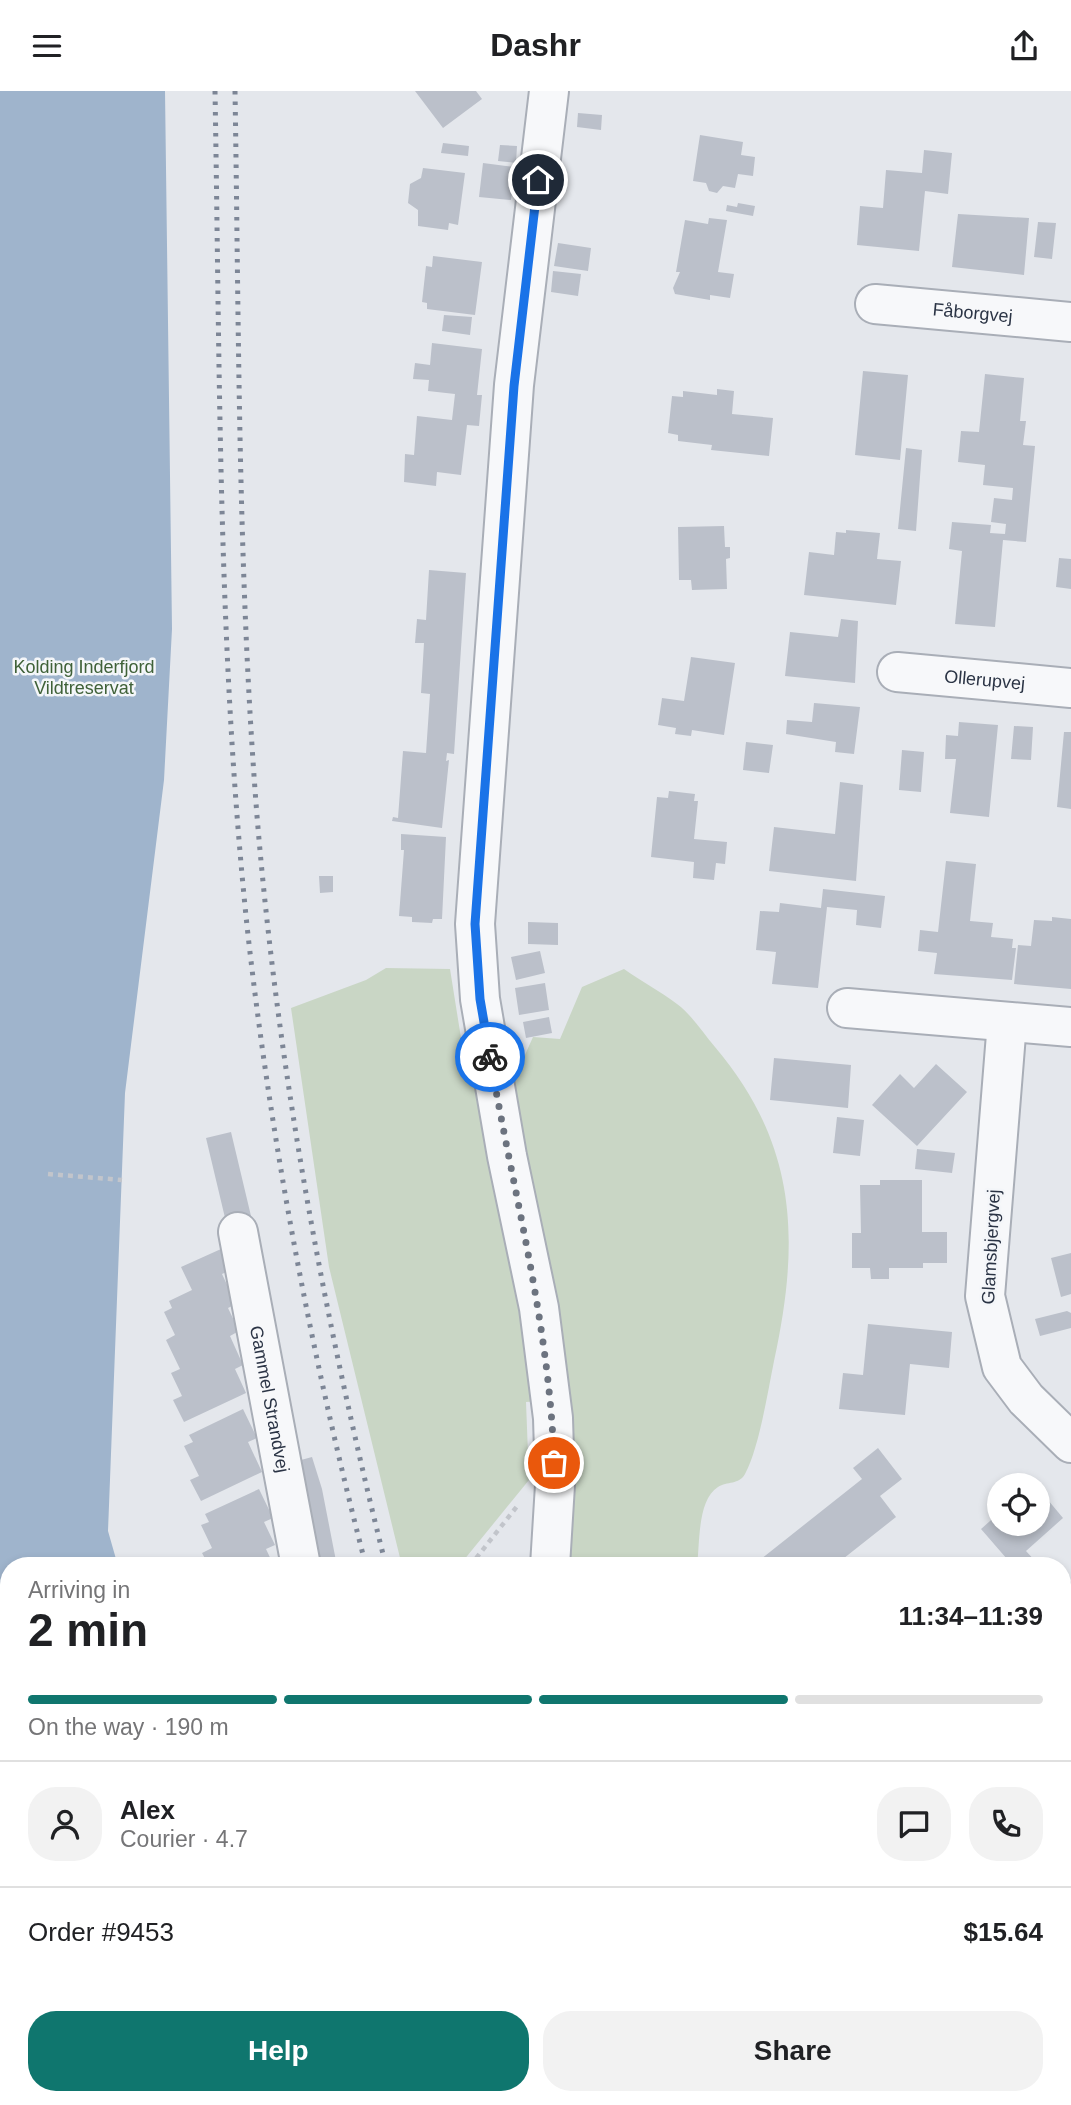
<!DOCTYPE html>
<html lang="en">
<head>
<meta charset="utf-8">
<style>
  body { margin:0; font-family:Helvetica,sans-serif; background:#f2f2f2; color:#202124; height:100vh; display:flex; flex-direction:column; font-size:26px; white-space:nowrap }
  * { box-sizing:border-box; margin:0 }
  p { font-size:23px; color:#757577 }
  .icon { flex:none; width:38px; height:38px; fill:none; stroke:currentColor; stroke-width:2; stroke-linecap:round; stroke-linejoin:round }
  .map { position:relative; flex:1; overflow:hidden }
  .drawer { position:absolute; left:0px; top:1466px; width:1071px; height:548px; display:flex; flex-direction:column; background:#fff; border-radius:28px 28px 0 0; box-shadow:0 4px 10px #0003 }
  .drawer>* { flex:none }
  .controls { position:absolute; left:987px; top:1382px; display:grid; gap:14px }
  .controls a { display:grid; place-items:center; width:63px; height:63px; border-radius:50%; background:#fff; box-shadow:0 4px 10px #0003; font-size:35px }
  .pin { position:absolute; display:grid; place-items:center; width:60px; height:60px; color:#fff; margin:-30px; border:4px solid #fff; border-radius:50%; box-shadow:0 2px 7px #0007 }
  .courier { position:absolute; display:grid; place-items:center; width:70px; height:70px; margin:-35px; border:5px solid #1a73e8; border-radius:50%; background:#fff; color:#222; box-shadow:0 2px 9px #0007 }
  .overview em { font-style:normal; font-weight:700 }
  .overview div { display:flex; flex-direction:column-reverse }
  .overview { display:flex; align-items:center; justify-content:space-between; height:119px; padding:0 28px }
  h1 { font-size:46px; font-weight:700; line-height:52px }
  .bar { display:grid; grid-template-columns:repeat(4,1fr); gap:10px 7px; align-content:center; height:84px; padding:0 28px }
  .bar i { height:9px; border-radius:5px; background:#e0e0e0 }
  .bar .active { background:#0f766e }
  .bar p { grid-column:span 4 }
  .line { display:flex; align-items:center; gap:18px; padding:0 28px; border-top:2px solid #e0e0e0 }
  .line div { flex:1 }
  .round { display:grid; place-items:center; flex:none; width:74px; height:74px; border-radius:28px; background:#f2f2f2 }
  .button { display:flex; gap:14px; margin-top:auto; padding:14px 28px }
  .button a { flex:1; height:80px; border-radius:28px; background:#0f766e; color:#fff; font-size:28px; font-weight:700; line-height:80px; text-align:center }
  .button a+a { background:#f2f2f2; color:#202124 }
  header { display:flex; justify-content:space-between; align-items:center; height:91px; padding:0 28px; background:#fff; font-size:32px; font-weight:700 }
  .map>svg:first-child { display:block }
  .green { fill:#c9d6c5 }
  .water { fill:#9fb4cc }
  .building { fill:#bbc0ca }
  .lines { fill:none; stroke-linecap:round; stroke-linejoin:round }
  .street-casing { stroke:#a9aeb7; stroke-width:42 }
  .path { stroke:#c2c5cb; stroke-width:4.5; stroke-dasharray:5 5; stroke-linecap:butt }
  .street { stroke:#f7f8fa; stroke-width:38 }
  .rail { stroke:#7d8696; stroke-width:5; stroke-dasharray:3.5 7; stroke-linecap:butt }
  .done { stroke:#6c737f; stroke-width:7; stroke-dasharray:0 12.6 }
  .route { stroke:#1a73e8; stroke-width:9 }
  .labels { text-anchor:middle; dominant-baseline:central; stroke-width:5; stroke-linejoin:round; paint-order:stroke }
  .street-label { font-size:18px; fill:#2b3445; stroke:#f4f6f9 }
  .park-label { font-size:18px; fill:#3f6138; stroke:#f4f6f9 }
</style>
</head>
<body>
<header><svg class="icon" aria-label="menu" viewBox="0 0 24 24"><path d="M4 6h16M4 12h16M4 18h16"/></svg>Dashr<svg class="icon" aria-label="share" viewBox="0 0 24 24"><path d="M12 15V3M7 8l5-5 5 5M5 13v7h14v-7"/></svg></header>
<div class="map">
<svg width="1071" height="2014" viewBox="0 0 1071 2014">
  <rect width="100%" height="100%" fill="#e4e7ec"/>
  <path class="green" d="M386,877L450,878L468,991L516,984L533,946L560,948L582,896L624,878C641,890 660,900 677,913C692,924 703,942 715,956C798,1054 800,1150 774,1270C768,1300 759,1357 745,1383C739,1394 727,1390 718,1396C697,1409 700,1453 697,1475H568L574,1408L571,1308L526,1311L529,1389L459,1475H402L329,1176L291,917L366,889Z
    M580,2006H617L620,2014H584Z
    M662,2006H805L807,2014H666Z"/>
  <path class="water" d="M0,0H165L172,538L164,689L125,1002L108,1440L118,1475H9V2006H262L264,2014H0Z"/>
  <path class="building" d="M415,0H476L482,8L443,37Z
    M578,22L602,24L601,39L577,36Z
    M700,44L743,51L741,64L755,66L753,85L738,83L735,97L723,95L717,102L709,100L706,92L693,90Z
    M443,52L469,55L468,65L441,62Z
    M500,54L517,55L516,72L498,70Z
    M924,59L952,62L948,103L925,100L919,160L857,154L860,115L883,117L886,79L922,82Z
    M483,72L515,76L511,109L479,106Z
    M423,77L465,82L458,134L449,132L448,139L418,135V119L408,112L410,93L421,87Z
    M738,112L755,115L753,125L726,120L727,114L737,116Z
    M958,123L1029,127L1024,184L952,176Z
    M709,127L727,129L718,181L734,183L730,207L710,204V209L675,203L673,197L680,181H676L685,129L708,133Z
    M1038,131L1056,132L1052,168L1034,166Z
    M558,152L591,157L588,180L554,175Z
    M433,165L482,171L475,224L427,218V212L422,211L426,175L432,176Z
    M553,180L581,183L578,205L551,201Z
    M444,224L472,226L470,244L442,240Z
    M432,252L482,258L477,304H482L479,335L467,334L461,384L437,381L436,395L404,391L405,363L414,364L417,325L452,329L455,303L428,300L429,289L413,288L415,272L430,274Z
    M863,280L908,284L900,369L855,364Z
    M985,283L1024,287L1020,330H1026L1023,354L1035,355L1026,451L1003,449L995,536L955,533L962,460L949,458L952,431L991,434L990,442L1005,443L1006,433L991,431L994,407L1012,409L1013,397L983,394L985,374L958,371L961,340L979,341Z
    M717,298L734,300L732,323L773,327L769,365L711,359L712,354L678,350V344L668,342L672,305L683,306V300L717,304Z
    M906,357L922,359L916,440L898,438Z
    M724,435L725,456H730V467L726,468L727,498L692,499L691,489H679L678,436Z
    M846,439L880,442L877,468L901,470L896,514L804,504L809,461L834,464L836,441L846,442Z
    M1059,467L1071,468V498L1056,496Z
    M429,479L466,482L454,663L447,662L446,670L449,669L442,737L392,730L393,726L398,727L403,660L426,662L430,603L421,602L424,552H415L417,528L426,529Z
    M841,528L858,530L855,592L785,585L790,541L838,546Z
    M691,566L735,572L724,644L692,639L691,645L675,643L676,637L658,634L662,607L684,610Z
    M814,612L860,616L854,663L835,661L836,651L786,643L787,629L812,631Z
    M959,631L998,634L989,726L950,722L956,668H945L946,644L958,645Z
    M1014,635L1033,636L1031,669L1011,668Z
    M1064,641H1071V718L1057,716Z
    M746,651L773,654L769,682L743,679Z
    M902,659L924,661L921,701L899,699Z
    M840,691L863,694L856,790L769,780L774,736L835,743Z
    M669,700L695,703L694,710H698L694,748L727,751L725,773L716,772L714,789L693,787L694,771L651,766L657,706L668,707Z
    M401,743L446,746L442,828H433L432,832L412,831V826L399,825L404,759H401Z
    M946,770L976,773L970,830L993,832L991,846L1013,848L1012,857H1016L1012,889L934,883L937,862L918,860L920,839L938,841Z
    M319,785H333V801L320,802Z
    M823,798L885,805L881,837L856,834L857,819L827,816L818,897L772,893L776,861L756,859L760,820L779,821L780,812L821,817Z
    M1052,826L1071,828V898L1014,893L1018,854L1031,855L1034,829L1052,830Z
    M528,831L558,832V854L528,853Z
    M540,860L545,882L516,889L511,866Z
    M545,892L549,919L519,924L515,897Z
    M549,926L552,942L526,947L523,931Z
    M774,967L851,974L848,1017L770,1009Z
    M936,973L967,1001L917,1055L872,1014L900,983L914,997Z
    M837,1026L864,1029L860,1065L833,1062Z
    M231,1041L251,1125L226,1131L206,1047Z
    M917,1058L955,1062L952,1082L915,1078Z
    M880,1089H922V1141H947V1172H923V1177H889V1188H871L870,1177H852V1142H861L860,1094H880Z
    M221,1158L231,1179L222,1183L236,1213L228,1217L239,1240L230,1245L243,1274L235,1278L246,1302L184,1331L173,1309L182,1305L171,1282L180,1278L166,1249L175,1244L164,1221L172,1217L169,1210L192,1199L181,1176Z
    M1071,1162V1203L1061,1206L1051,1167Z
    M1067,1220L1071,1222V1237L1040,1245L1035,1228Z
    M868,1233L952,1241L949,1277L910,1273L905,1324L839,1318L843,1282L863,1284Z
    M243,1318L257,1347L248,1351L262,1381L201,1410L190,1389L199,1385L184,1355L193,1351L189,1344Z
    M878,1357L902,1388L880,1405L896,1426L834,1475H767L761,1468L862,1388L853,1377Z
    M312,1366L322,1398L337,1475H310L290,1372Z
    M1038,1397L1063,1427L1026,1460L1037,1472L1033,1475H999L1007,1468L981,1438L999,1422V1433H1038Z
    M259,1398L273,1427L264,1431L275,1454L266,1458L274,1475H209L202,1462L212,1457L201,1434L209,1431L205,1423Z
    M1062,1483L1071,1491V1554L1062,1546Z
    M1071,1821V1880L1062,1872V1830Z
    M315,2006H375L377,2014H317Z
    M463,2006H488L492,2014H469Z
    M901,2006H935L927,2014H910Z
    M979,2006H1038L1040,2008L1034,2014H971Z"/>
  <g class="lines">
    <defs>
      <g id="street">
        <path d="M549,0L514,294L475,833L480,908L507,1065L539,1217L553,1327L555,1394L550,1475"/>
        <path id="s1" d="M875,213L1071,231"/>
        <path id="s2" d="M897,581L1071,597"/>
        <path d="M847,917L1071,936"/>
        <path d="M1007,931L985,1205L1002,1276L1026,1308L1071,1352"/>
        <path id="s3" d="M238,1141L301,1475"/>
        <path d="M1062,1957L1071,1965"/>
        <path d="M439,2006L441,2014"/>
        <path d="M640,2006L643,2014"/>
      </g>
    </defs>
    <use href="#street" class="street-casing"/>
    <path class="path" d="M48,1083L122,1089
      M470,1475L518,1414"/>
    <use href="#street" class="street"/>
    <path class="rail" d="M215,0C220,281 218,564 248,844C272,1057 312,1268 366,1475
      M235,0C239,242 238,484 257,725C278,979 324,1229 386,1475
      M543,2006L547,2014
      M565,2006L568,2014"/>
  </g>
  <g class="lines">
    <path class="done" d="M490,966C513,1101 550,1235 554,1372"/>
    <path class="route" d="M490,966L480,908L475,833L514,295L538,89"/>
  </g>
  <g class="labels">
    <g class="street-label">
      <text stroke="none"><textPath href="#s1" startOffset="98">Fåborgvej</textPath></text>
      <text stroke="none"><textPath href="#s2" startOffset="88">Ollerupvej</textPath></text>
      <text transform="translate(991 1156) rotate(-87)">Glamsbjergvej</text>
      <text stroke="none"><textPath href="#s3" startOffset="170">Gammel Strandvej</textPath></text>
    </g>
    <g class="park-label">
      <text x="84" y="576">Kolding Inderfjord<tspan x="84" dy="21">Vildtreservat</tspan></text>
    </g>
  </g>
</svg>
<div class="controls">
<a><svg class="icon" aria-label="locate" viewBox="0 0 24 24"><circle cx="12" cy="12" r="6"/><path d="M12 2v4M12 18v4M2 12h4M18 12h4"/></svg></a>
</div>
<div class="pin" style="left:554px;top:1372px;background:#ea580c"><svg class="icon" aria-label="bag" viewBox="0 0 24 24"><path d="M5 8h14l-1 12H6zM9 8a3 3 0 0 1 6 0"/></svg></div>
<div class="pin" style="left:538px;top:89px;background:#1f2937"><svg class="icon" aria-label="home" viewBox="0 0 24 24"><path d="M3 11l9-7 9 7M6 9v11h12V9"/></svg></div>
<div class="courier" style="left:490px;top:966px"><svg class="icon" aria-label="bike" viewBox="0 0 24 24"><circle cx="6" cy="16" r="4"/><circle cx="18" cy="16" r="4"/><path d="M6 16l4-8h5l3 8M10 8l3 8H6M13 5h3"/></svg></div>
<section class="drawer">
<div class="overview"><div><h1>2 min</h1><p>Arriving in</p></div><em>11:34–11:39</em></div>
<div class="bar"><i class="active"></i><i class="active"></i><i class="active"></i><i></i><p>On the way · 190 m</p></div>
<div class="line" style="height:126px"><a class="round"><svg class="icon" aria-label="person" viewBox="0 0 24 24"><circle cx="12" cy="8" r="4"/><path d="M4 21q1-7 8-7t8 7"/></svg></a><div><b>Alex</b><p>Courier · 4.7</p></div><a class="round"><svg class="icon" aria-label="chat" viewBox="0 0 24 24"><path d="M4 5h16v11H9l-5 4z"/></svg></a><a class="round"><svg class="icon" aria-label="phone" viewBox="0 0 24 24"><path d="M5 4h4l2 5-3 2q2 4 5 5l2-3 5 2v4C11 20 4 13 5 4z"/></svg></a></div>
<div class="line" style="height:91px"><div>Order #9453</div><b>$15.64</b></div>
<div class="button"><a>Help</a><a>Share</a></div>
</section>
</div>
</body>
</html>
